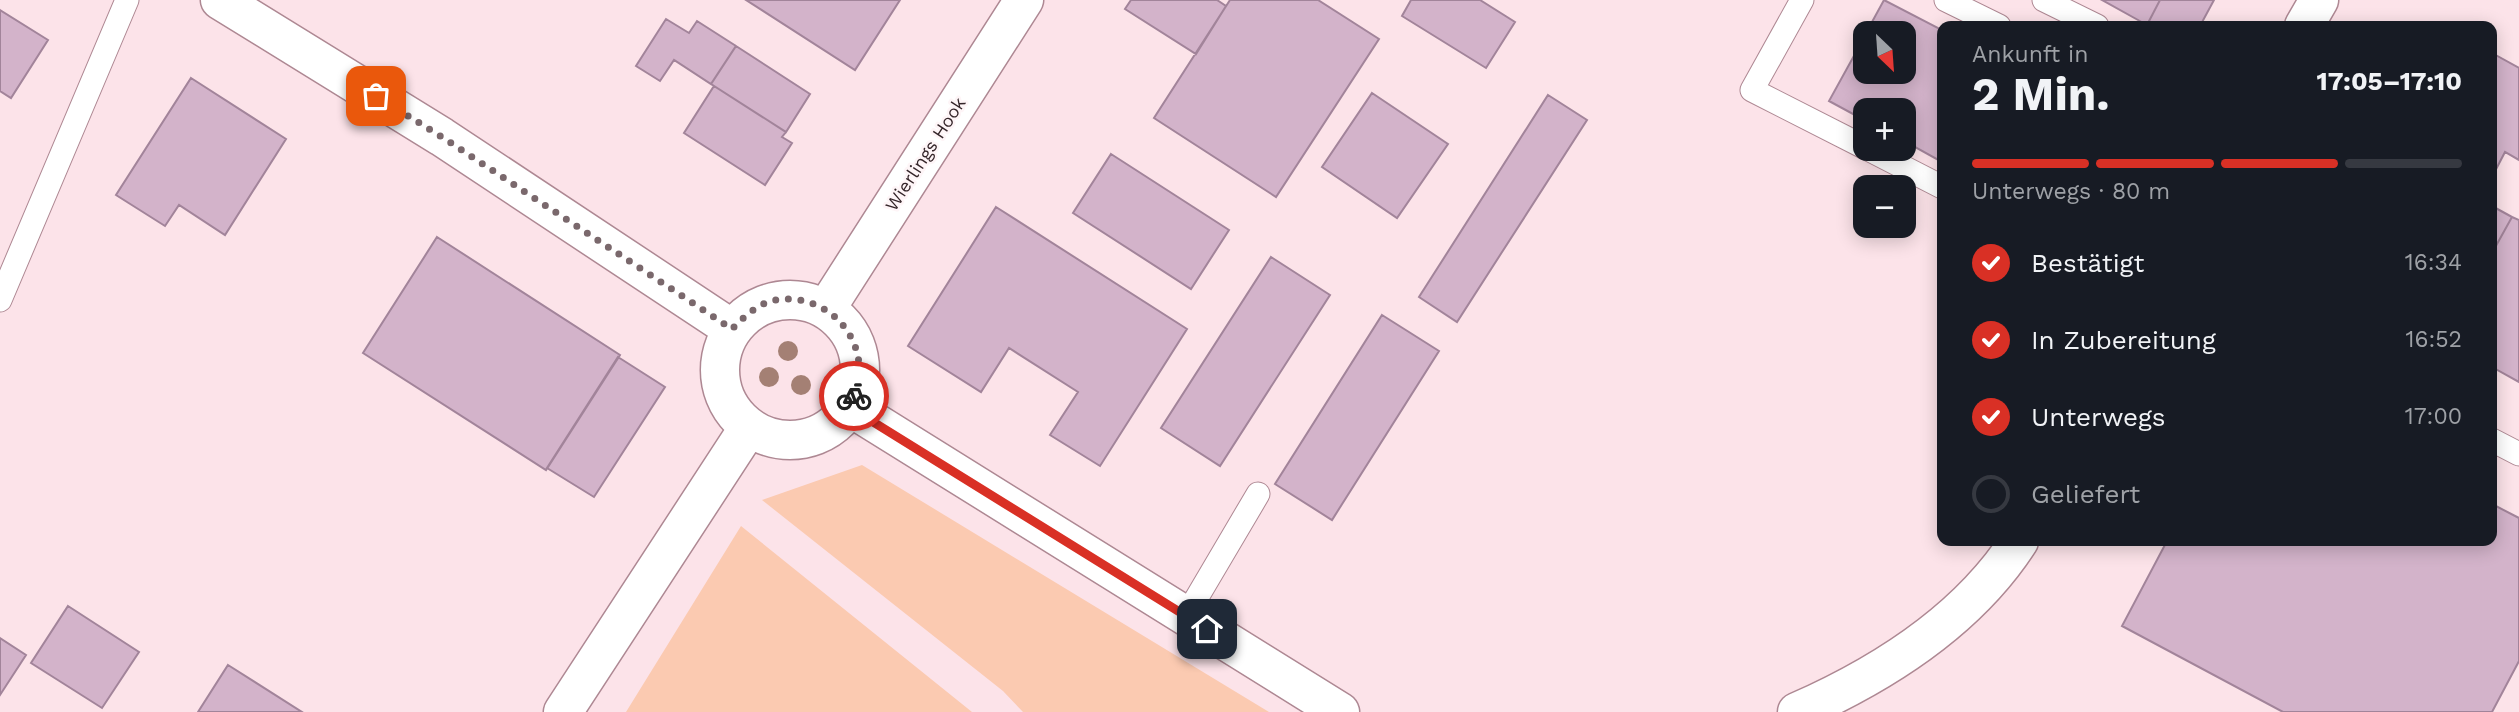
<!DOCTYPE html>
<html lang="de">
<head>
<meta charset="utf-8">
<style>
  body { margin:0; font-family:"Work Sans",sans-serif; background:#20242c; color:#f1f3f6; height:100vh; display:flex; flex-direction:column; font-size:26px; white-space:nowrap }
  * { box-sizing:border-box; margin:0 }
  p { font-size:23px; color:#9ea1a6 }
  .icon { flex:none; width:38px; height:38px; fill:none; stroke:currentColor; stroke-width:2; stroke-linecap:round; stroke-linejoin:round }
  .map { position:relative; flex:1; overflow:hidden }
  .panel { position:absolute; left:1937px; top:21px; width:560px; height:525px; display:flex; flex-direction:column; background:#171b24; border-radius:14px; box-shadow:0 4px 18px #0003 }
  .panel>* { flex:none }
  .needle { width:46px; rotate:155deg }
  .fabs { position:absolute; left:1853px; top:21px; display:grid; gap:14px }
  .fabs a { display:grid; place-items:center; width:63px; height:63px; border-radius:14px; background:#171b24; box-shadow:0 4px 18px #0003; font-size:35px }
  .pin { position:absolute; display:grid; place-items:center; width:60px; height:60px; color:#fff; margin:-30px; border-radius:14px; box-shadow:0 4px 10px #0006 }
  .courier { position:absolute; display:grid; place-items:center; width:70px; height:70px; margin:-35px; border:5px solid #d93025; border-radius:50%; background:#fff; color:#222; box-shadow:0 2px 9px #0007 }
  .head em { font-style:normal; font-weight:700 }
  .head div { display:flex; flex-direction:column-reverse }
  .head { display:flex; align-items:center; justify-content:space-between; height:119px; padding:0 35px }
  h1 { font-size:46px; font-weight:700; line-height:52px }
  .bar { display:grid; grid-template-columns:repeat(4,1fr); gap:10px 7px; align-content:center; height:84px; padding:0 35px }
  .bar i { height:9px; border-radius:5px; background:#363941 }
  .bar .selected { background:#d93025 }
  .bar p { grid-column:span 4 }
  ol { padding:0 35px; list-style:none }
  li { display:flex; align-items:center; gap:21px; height:77px }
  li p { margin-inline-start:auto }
  li .icon { padding:7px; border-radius:50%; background:#d93025; color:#fff; stroke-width:4 }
  li:last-child { color:#9ea1a6 }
  li i { width:38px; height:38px; border:4px solid #363941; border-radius:50% }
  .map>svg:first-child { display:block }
  .green { fill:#fbcab1 }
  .building { fill:#d3b3ca; stroke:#a2849a; stroke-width:2 }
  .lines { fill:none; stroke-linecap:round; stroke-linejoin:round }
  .service-casing { stroke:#ae8893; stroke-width:25 }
  .minor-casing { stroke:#ae8893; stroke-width:41 }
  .service { stroke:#fff; stroke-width:23 }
  .minor { stroke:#fff; stroke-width:38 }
  .tree { fill:#a48074 }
  .done { stroke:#7a686c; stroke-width:7; stroke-dasharray:0 12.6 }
  .route { stroke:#d93025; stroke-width:9 }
  .labels { text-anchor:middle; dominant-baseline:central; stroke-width:5; stroke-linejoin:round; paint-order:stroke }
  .street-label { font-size:18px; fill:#342529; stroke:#fef5f7 }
</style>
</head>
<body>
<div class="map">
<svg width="2519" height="712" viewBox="0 0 2519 712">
  <rect width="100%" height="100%" fill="#fce3e9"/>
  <path class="green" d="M862,465L1269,712H1023L1003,691L762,500Z
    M741,526L972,712H626Z"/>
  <path class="building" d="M746,0H900L855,70Z
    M1131,0H1217L1226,6L1196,54L1125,9Z
    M1230,0H1318L1379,39L1276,197L1154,118Z
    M1411,0H1480L1515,22L1486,68L1402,16Z
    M1884,0L1942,30V162L1904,141V110H1866V121L1829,101L1866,34V72H1904V33H1866Z
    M2102,0H2160L2147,25Z
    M2160,0H2214L2200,26H2150L2147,25Z
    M0,10L48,40L11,98L0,91Z
    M666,19L689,33L697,21L736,46L711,84L674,60L660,81L636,66Z
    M736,46L810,94L786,132L711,84Z
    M2492,53L2519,68V160L2505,152L2492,177Z
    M191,78L286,139L225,235L179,205L165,226L116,195Z
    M714,86L786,132L782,137L792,143L765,185L684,133Z
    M1372,93L1448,144L1397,218L1322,167Z
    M1548,95L1587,120L1457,322L1419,297Z
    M1111,154L1229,230L1191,289L1073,213Z
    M2492,206L2512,217L2492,253Z
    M996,207L1187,329L1100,466L1050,435L1078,392L1009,348L981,392L908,346Z
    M2512,217L2519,220V382L2492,367V253Z
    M437,237L620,355L546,470L363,353Z
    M1271,257L1330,295L1220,466L1161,428Z
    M1382,315L1439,351L1332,520L1275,484Z
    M618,357L665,387L594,497L547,468Z
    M2492,504L2519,518V661L2492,712H2283L2122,626L2167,541H2492Z
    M68,606L139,652L102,708L31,663Z
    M0,638L26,655L0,695Z
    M228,665L302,712H198Z"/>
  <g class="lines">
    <defs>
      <path id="service" d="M1802,0L1752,90L1866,148
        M1946,0L1999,26
        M2044,0L2097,26
        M1868,149L1942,187
        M0,300L127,0
        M2492,440L2519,454
        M1186,616L1258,494"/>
      <path id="minor" d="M220,0L442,137L732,329
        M2304,26L2319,0
        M720 370a70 70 0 1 1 140 0a70 70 0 1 1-140 0Z
        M826,309L1024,0
        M850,407L1340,712
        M563,712L749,427
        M1797,712C1881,675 1968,620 2019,541"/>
    </defs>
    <use href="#service" class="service-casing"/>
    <use href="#minor" class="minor-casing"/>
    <use href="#service" class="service"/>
    <use href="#minor" class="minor"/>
  </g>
  <g class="tree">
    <circle cx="788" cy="351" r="10"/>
    <circle cx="769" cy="377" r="10"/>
    <circle cx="801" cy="385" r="10"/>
  </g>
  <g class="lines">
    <path class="done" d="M376,96L442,137L732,329C744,317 758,303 776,300C830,291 875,345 854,396"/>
    <path class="route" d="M854,396L849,407L1207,629"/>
  </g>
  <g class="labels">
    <g class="street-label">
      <text transform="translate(925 154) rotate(-57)">Wierlings Hook</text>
    </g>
  </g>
</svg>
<div class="fabs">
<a><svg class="needle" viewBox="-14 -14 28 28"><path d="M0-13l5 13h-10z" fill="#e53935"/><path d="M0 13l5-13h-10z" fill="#9ea1a6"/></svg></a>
<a>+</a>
<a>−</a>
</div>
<div class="pin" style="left:376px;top:96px;background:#ea580c"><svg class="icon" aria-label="bag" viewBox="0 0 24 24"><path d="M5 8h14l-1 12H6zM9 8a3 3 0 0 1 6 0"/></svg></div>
<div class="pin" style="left:1207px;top:629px;background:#1f2937"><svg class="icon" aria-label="home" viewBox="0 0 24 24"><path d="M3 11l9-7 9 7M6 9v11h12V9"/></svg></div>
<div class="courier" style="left:854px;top:396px"><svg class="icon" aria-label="bike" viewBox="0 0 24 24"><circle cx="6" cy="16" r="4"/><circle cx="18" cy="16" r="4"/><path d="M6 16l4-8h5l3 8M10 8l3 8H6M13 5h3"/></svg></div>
<section class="panel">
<div class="head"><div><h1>2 Min.</h1><p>Ankunft in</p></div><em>17:05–17:10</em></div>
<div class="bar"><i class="selected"></i><i class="selected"></i><i class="selected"></i><i></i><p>Unterwegs · 80 m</p></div>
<ol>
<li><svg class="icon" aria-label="check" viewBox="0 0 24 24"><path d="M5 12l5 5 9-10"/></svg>Bestätigt<p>16:34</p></li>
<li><svg class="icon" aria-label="check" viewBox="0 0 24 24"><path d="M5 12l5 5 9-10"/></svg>In Zubereitung<p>16:52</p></li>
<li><svg class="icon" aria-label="check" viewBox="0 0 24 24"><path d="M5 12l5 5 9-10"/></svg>Unterwegs<p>17:00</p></li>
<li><i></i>Geliefert</li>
</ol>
</section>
</div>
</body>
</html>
